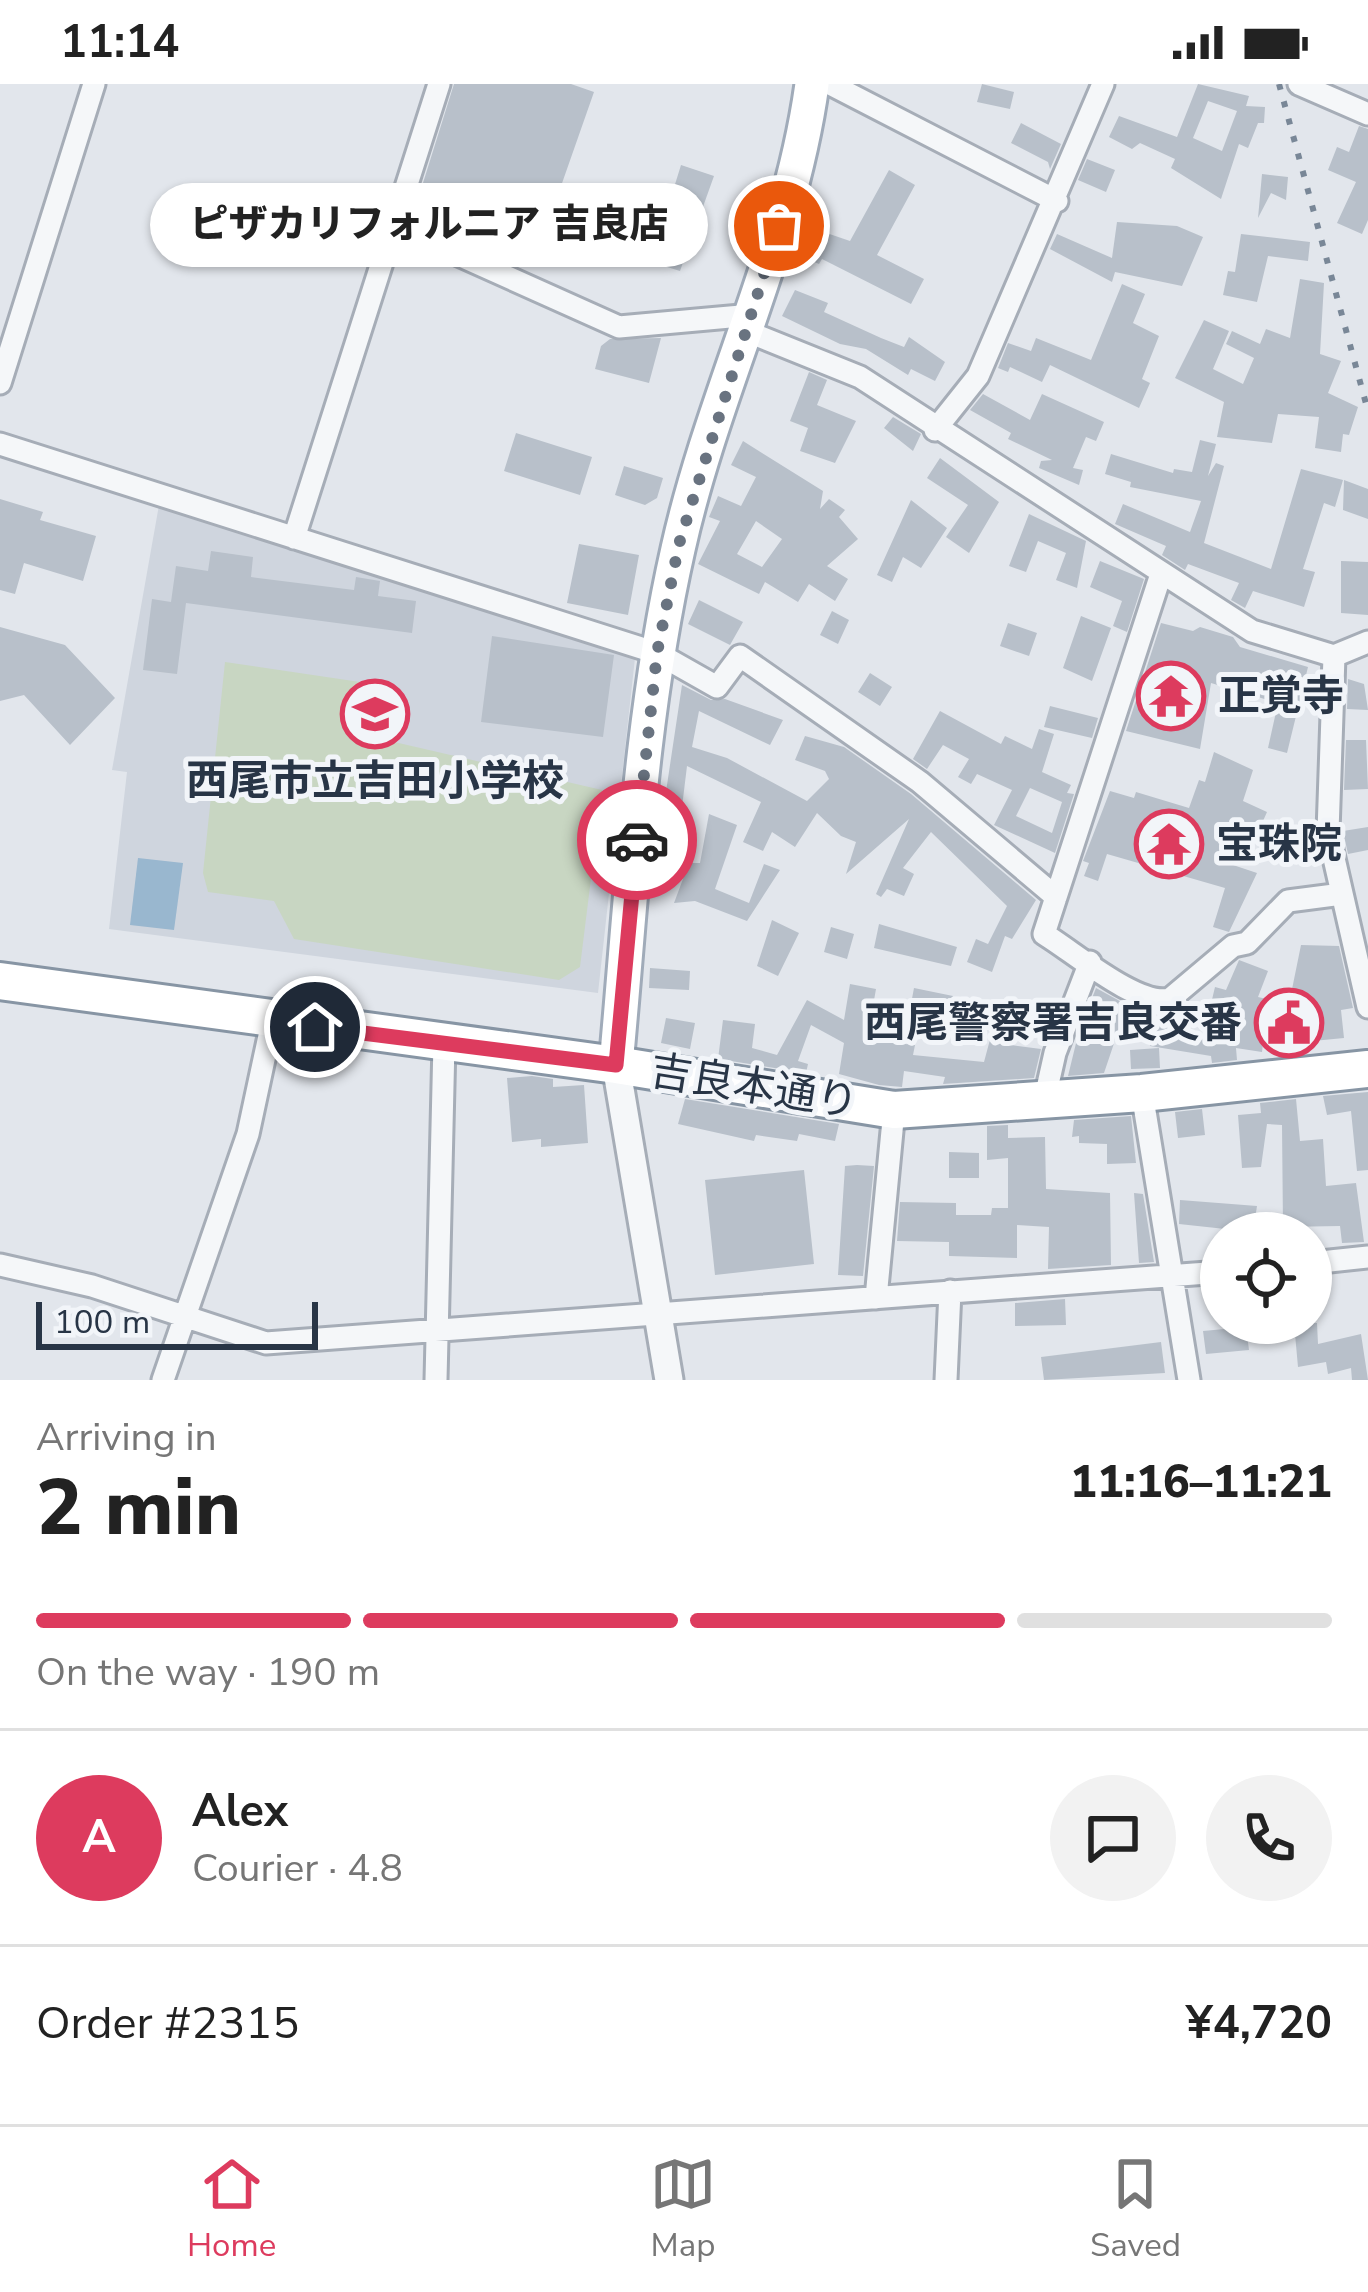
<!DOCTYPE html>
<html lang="en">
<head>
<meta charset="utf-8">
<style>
  body { margin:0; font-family:"Nunito Sans","Noto Sans JP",sans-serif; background:#f2f2f2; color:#222; height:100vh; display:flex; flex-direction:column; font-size:45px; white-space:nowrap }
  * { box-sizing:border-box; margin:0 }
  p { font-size:39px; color:#767676 }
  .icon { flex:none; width:66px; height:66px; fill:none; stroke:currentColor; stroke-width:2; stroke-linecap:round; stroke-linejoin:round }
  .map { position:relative; height:1296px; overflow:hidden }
  .sheet { display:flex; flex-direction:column; background:#fff; flex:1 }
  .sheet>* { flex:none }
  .controls { position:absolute; left:1200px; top:1128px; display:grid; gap:24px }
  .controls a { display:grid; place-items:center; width:132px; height:132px; border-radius:50%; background:#fff; box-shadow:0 3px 9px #0004; font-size:60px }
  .scale { position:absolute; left:36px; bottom:30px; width:282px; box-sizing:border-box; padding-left:12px; border:6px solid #283546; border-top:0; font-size:33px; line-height:42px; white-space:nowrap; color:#283546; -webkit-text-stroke:9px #f2f5f9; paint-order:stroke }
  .pin { position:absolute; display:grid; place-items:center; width:102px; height:102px; color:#fff; margin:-51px; border:6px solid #fff; border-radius:50%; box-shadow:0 3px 12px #0007 }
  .courier { position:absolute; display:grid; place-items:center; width:120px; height:120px; margin:-60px; border:9px solid #dd3b5e; border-radius:50%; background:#fff; color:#222; box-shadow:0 3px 15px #0007 }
  .bubble { position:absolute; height:84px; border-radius:42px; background:#fff; box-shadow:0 3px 9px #0004; font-size:39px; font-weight:800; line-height:84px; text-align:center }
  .head em { font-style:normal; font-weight:800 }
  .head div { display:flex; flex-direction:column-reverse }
  .head { display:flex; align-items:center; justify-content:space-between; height:204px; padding:0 36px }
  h1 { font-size:78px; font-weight:800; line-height:90px }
  .bar { display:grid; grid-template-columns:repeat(4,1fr); gap:18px 12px; align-content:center; height:144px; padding:0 36px }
  .bar i { height:15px; border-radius:9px; background:#e0e0e0 }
  .bar .current { background:#dd3b5e }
  .bar p { grid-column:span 4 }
  .line { display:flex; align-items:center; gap:30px; padding:0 36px; border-top:3px solid #e0e0e0 }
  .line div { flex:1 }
  .round { display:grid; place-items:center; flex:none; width:126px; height:126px; border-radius:63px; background:#f2f2f2 }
  .status { display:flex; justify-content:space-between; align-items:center; height:84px; padding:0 60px; background:#fff; direction:ltr }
  .status svg { height:33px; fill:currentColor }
  .menu { display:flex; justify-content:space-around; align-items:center; height:168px; border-top:3px solid #e0e0e0; background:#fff; font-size:33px; color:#767676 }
  .menu a { display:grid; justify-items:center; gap:6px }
  .menu .current { color:#dd3b5e }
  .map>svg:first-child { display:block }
  .built { fill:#cfd5de }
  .green { fill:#c8d6c2 }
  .water { fill:#99b7cf }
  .building { fill:#b8c0ca; fill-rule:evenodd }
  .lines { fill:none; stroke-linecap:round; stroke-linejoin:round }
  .minor-casing { stroke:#a6adb7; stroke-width:27 }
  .tertiary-casing { stroke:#a6adb7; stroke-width:33 }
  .primary-casing { stroke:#a0abb9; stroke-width:39 }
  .trunk-casing { stroke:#8795a4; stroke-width:42 }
  .minor { stroke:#f5f7f9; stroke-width:21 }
  .tertiary { stroke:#f5f7f9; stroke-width:27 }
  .primary { stroke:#fff; stroke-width:33 }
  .trunk { stroke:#fff; stroke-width:36 }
  .rail { stroke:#798797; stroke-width:6; stroke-dasharray:6 12; stroke-linecap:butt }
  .done { stroke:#697380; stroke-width:12; stroke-dasharray:0 21.6 }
  .route { stroke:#dd3b5e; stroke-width:15 }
  .labels { text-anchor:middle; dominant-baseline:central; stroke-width:10; stroke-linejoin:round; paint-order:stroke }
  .poi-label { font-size:42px; font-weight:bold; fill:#283546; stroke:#f2f5f9; text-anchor:start }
  .street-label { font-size:42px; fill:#283546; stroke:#f2f5f9 }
</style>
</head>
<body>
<div class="status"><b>11:14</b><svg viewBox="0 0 49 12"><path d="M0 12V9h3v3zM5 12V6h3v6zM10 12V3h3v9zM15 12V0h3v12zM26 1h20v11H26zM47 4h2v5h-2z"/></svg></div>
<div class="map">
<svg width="1368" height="1296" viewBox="0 0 1368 1296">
  <rect width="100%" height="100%" fill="#e2e6ec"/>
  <path class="built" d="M159,421L635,574L598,909L109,845L127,688L112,686Z"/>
  <path class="green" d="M225,578L360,598L390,657L602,706L580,883L559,896L294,855L274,817L208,808L203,789Z"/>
  <path class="water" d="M138,774L183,779L174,846L130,841Z"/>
  <path class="building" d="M454,0H571L594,8L540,162L510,152L503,174L412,134Z
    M982,0L1014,8L1010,25L977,18Z
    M1198,0L1249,12L1246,22L1265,23L1264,39H1258L1248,64L1239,60L1221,115L1171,84L1175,75L1140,59L1132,65L1109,53L1119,32L1177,53ZM1208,17L1237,27L1222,67L1193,54Z
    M1021,39L1061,60L1050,85L1048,78L1011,59Z
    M1359,42L1368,45V136L1362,150L1337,139L1356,98L1328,86L1337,63L1349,68Z
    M1087,75L1115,86L1106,108L1078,96Z
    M681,81L714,92L680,187L651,178Z
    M889,86L915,101L877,171L924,195L911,220L822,175L819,180L796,170L809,143L850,157Z
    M1262,90L1288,93L1286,116L1271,109L1258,134Z
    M1117,138L1177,142L1203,153L1182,202L1115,188L1112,198L1050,165L1057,150L1112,174Z
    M1241,150L1310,158L1308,177L1268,172L1257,218L1223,211L1228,187L1235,188Z
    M1300,195L1324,199L1320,270L1341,277L1328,309L1358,323L1349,351L1343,350L1341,368L1315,364L1319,333L1278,330L1272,359L1217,353L1224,318L1175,294L1204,236L1229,247L1213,285L1243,300L1254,274L1226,260L1232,247L1260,260L1266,245L1290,254Z
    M1122,200L1145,210L1133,239L1159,252L1142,295L1150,299L1139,324L1050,281L1042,298L1010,283L1008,288L998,284L1008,259L1031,267L1036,254L1091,276Z
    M795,206L828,219L824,228L881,254L904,263L909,253L945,278L935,297L911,285L908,291L866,265L840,260L782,232Z
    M661,254L649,299L595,285L601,262L610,255Z
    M809,288L827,296L817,321L856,337L835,379L800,367L808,344L790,337Z
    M983,310L1030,336L1042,310L1104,338L1096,357L1086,353L1073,384L1083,386L1079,401L1039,384L1041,377L1052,376L1008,355L1011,349L970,326Z
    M893,333L921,350L913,367L884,344Z
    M516,349L592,373L580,411L504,387Z
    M1200,356L1216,360L1208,392L1216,379L1224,382L1204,459L1271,485L1301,385L1343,396L1335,423L1324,419L1303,485L1315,488L1304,523L1253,507L1245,524L1231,516L1239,499L1188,480L1185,486L1162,471L1166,462L1115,440L1123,420L1190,448L1201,417L1130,403L1131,398L1105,390L1111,370L1173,389L1174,385L1192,388Z
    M743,357L823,407L820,425L829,415L845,426L839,433L858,455L827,482L848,495L835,517L809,500L798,518L765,498L759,510L698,480L720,437L709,433L718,412L741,422L756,393L731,381ZM756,437L782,455L762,483L737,470Z
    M940,374L999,418L969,469L946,453L968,421L927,394Z
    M624,382L663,394L657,414L645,421L615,411Z
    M1344,396L1368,405V435L1343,426Z
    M0,415L43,428L40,436L96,452L83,497L24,479L15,510L0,506Z
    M911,416L947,444L921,484L903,473L892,498L877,491Z
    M1029,430L1086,457L1077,504L1056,496L1066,469L1038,457L1026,488L1009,482Z
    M579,460L639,471L628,531L567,519Z
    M211,467L253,473L251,493L354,506L356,493L380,497L378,512L416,517L412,549L186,519L177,590L143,586L152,515L171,518L176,482L208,487Z
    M1100,477L1144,495L1127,548L1113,542L1122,517L1090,503Z
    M1341,477L1368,478V531L1341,529Z
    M699,516L743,538L730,561L688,540Z
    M832,527L849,536L838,560L820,551Z
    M1081,532L1111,544L1092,597L1063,584Z
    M1008,539L1037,549L1029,572L1000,562Z
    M1161,539L1193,547L1200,543L1233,553L1240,563L1308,583L1287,669L1268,664L1278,619L1211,599L1200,665L1126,647Z
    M0,543L65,561L115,614L70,661L24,611L0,617Z
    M492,552L614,571L603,653L481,638Z
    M870,589L892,603L880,622L858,608Z
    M1348,595L1364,600L1368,626L1347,625Z
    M682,601L711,616L725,615L783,636L770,661L699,627L692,663L727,674L807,717L829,695L825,687L795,676L805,652L844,663L911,710L1036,816L1012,855L1005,852L992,888L967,878L976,855L988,860L1007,822L931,748L903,784L914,790L904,812L887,805L881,813L876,810L909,735L846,790L856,758L841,752L817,729L795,763L772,748L763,767L743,758L761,718L687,682L682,723L664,721Z
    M1050,622L1098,634L1092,654L1044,643Z
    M940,627L1001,660L1005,652L1032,665L1039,645L1054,650L1042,688L1071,701L1067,709L1074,710L1055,769L994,741L1012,706L977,690L971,700L958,693L969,675L943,661L927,685L913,675ZM1030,704L1062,718L1052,749L1016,732Z
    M1346,656H1366L1368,705L1344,706Z
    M1214,668L1253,686L1243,717L1267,728L1259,746L1243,739L1230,780L1257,789L1229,848L1213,843L1225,804L1107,770L1098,797L1084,792L1089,779L1083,777L1110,707L1134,714L1136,708L1189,724L1199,696L1205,698Z
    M709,730L737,741L715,805L749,819L764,780L780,786L747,837L695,817L674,819L689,779H700Z
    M1368,743V766L1348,770L1343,747Z
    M772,836L799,849L778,892L757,882Z
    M879,840L957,863L951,882L874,864Z
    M831,843L854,850L847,875L824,868Z
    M1301,861L1339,862L1353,924L1341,926L1344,954L1313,957L1308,927L1290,929L1292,950L1264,951L1262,968L1236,964L1237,976L1212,979L1211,972L1150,962L1154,936L1204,949L1215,903L1226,906L1239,876L1268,887L1258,913L1289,920Z
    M650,884L690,887L689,906L649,904Z
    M850,900L876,905L867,956L915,961L913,971L984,978L995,937L1016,943L1011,961L1041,965L1034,994L943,1000L945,993L904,987L902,1003L879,1001L839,990L844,959L811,941L798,977L808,980L806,989L718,975L723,936L755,940L752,964L777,971L807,916L844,936Z
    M914,904L953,912L949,933L910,925Z
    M1096,904L1127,921L1104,989L1068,992L1078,951L1095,959L1110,931L1089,922Z
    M666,934L695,939L690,965L661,959Z
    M1159,964L1160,984L1131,985L1130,966Z
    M532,992L553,995V1003L584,1001L588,1059L541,1063V1055L512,1058L507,994Z
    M1368,1008V1086L1357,1087L1351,1027L1327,1031L1323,1012Z
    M685,1015L839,1040L835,1057L799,1050L797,1057L756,1051L754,1057L678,1040Z
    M1296,1015L1300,1057L1323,1055L1326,1102L1356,1099L1364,1158L1342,1159L1340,1142L1283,1143L1282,1041L1267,1040L1261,1083L1242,1084L1238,1031L1261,1029L1260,1019Z
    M1202,1025L1205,1051L1178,1054L1175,1028Z
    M1131,1032L1136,1079L1107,1080V1060L1079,1059V1052L1072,1053L1074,1036Z
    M1008,1041V1054L1045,1053L1046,1105L1110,1109L1111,1181L1048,1185L1049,1143L1017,1141V1174L949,1172V1158L897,1157L900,1118L956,1119V1131H991L992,1124H1008V1074L987,1076V1042Z
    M949,1068L979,1069V1094H949Z
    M857,1081L874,1082L863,1192L838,1191L845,1082Z
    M804,1086L814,1180L715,1191L705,1096Z
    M1134,1109L1143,1110L1154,1178L1139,1179Z
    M1180,1116L1257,1122L1253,1148L1179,1140Z
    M1065,1215L1066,1241L1015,1242V1219Z
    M1294,1239H1317L1318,1260L1361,1250L1368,1296H1352L1351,1284L1328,1290L1326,1278L1298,1283Z
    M1246,1243L1249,1266L1206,1270L1203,1247Z
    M1161,1258L1165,1289L1044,1296L1041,1273Z"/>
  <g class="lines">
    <defs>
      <path id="minor" d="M830,0L1057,117
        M1299,0L1368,30
        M394,142L619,243L752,231
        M746,247L860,293L1252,547L1334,572L1368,558
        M0,299L94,0
        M935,346L978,292L1103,0
        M0,360L657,569L717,603L740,572L920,698L1056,813
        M294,454L439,0
        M1161,490L1044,850C1075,869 1138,923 1170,915L1233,862L1247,859L1288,817L1342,810
        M1334,572L1328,748L1368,923
        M1142,1009L1189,1296
        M1044,1018L1055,969L1090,878
        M1311,1179L1368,1173
        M0,1181L92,1202L266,1259L1221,1188
        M876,1214L894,1026
        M163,1296L248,1050L272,938
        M436,1296L444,959
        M946,1296L950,1207"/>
      <path id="tertiary" d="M616,981L669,1296"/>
      <path id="primary" d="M616,981C632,809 640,633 678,465C713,307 790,161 812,0"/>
      <path id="trunk" d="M0,897L616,981L894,1026L1142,1009L1368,985"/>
    </defs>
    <use href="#minor" class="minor-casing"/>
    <use href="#tertiary" class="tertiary-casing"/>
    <use href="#primary" class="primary-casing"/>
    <use href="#trunk" class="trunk-casing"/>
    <use href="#minor" class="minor"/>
    <use href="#tertiary" class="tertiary"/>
    <use href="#primary" class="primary"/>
    <use href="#trunk" class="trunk"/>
    <path class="rail" d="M1279,0L1368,327"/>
  </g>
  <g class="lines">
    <path class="done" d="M637,756L657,569L679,460L779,142"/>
    <path class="route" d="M315,943L616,981L637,756"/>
  </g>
  <defs>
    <symbol id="temple-ring" viewBox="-11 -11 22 22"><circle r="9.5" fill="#f2f5f9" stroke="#dd3b5e" stroke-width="1.5"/><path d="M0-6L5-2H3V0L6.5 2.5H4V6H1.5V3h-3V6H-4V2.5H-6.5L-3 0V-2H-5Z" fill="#dd3b5e"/></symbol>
    <symbol id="school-ring" viewBox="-11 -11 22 22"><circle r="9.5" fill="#f2f5f9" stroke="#dd3b5e" stroke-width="1.5"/><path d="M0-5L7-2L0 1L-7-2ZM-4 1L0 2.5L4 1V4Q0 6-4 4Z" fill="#dd3b5e"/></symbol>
    <symbol id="civic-ring" viewBox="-11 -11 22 22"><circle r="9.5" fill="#f2f5f9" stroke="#dd3b5e" stroke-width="1.5"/><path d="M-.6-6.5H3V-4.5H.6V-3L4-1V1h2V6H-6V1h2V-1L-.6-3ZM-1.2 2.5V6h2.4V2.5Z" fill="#dd3b5e"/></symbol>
  </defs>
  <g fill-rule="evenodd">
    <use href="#temple-ring" x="1133" y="574" width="76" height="76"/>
    <use href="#school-ring" x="337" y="592" width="76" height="76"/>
    <use href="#temple-ring" x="1131" y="722" width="76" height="76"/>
    <use href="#civic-ring" x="1251" y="901" width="76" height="76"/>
  </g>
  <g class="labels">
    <g class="poi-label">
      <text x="1218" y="612">正覚寺</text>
      <text x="375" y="697" text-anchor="middle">西尾市立吉田小学校</text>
      <text x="1216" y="760">宝珠院</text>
      <text x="1242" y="939" text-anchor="end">西尾警察署吉良交番</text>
    </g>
    <g class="street-label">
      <text transform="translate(754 1003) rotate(9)">吉良本通り</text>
    </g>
  </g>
</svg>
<div class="controls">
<a><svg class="icon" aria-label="locate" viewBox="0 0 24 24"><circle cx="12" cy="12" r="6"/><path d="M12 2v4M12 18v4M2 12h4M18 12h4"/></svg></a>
</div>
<div class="scale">100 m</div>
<div class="pin" style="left:779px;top:142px;background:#ea580c"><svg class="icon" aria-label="bag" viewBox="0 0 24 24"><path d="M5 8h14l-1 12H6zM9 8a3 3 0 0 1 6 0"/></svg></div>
<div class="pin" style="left:315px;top:943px;background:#1f2937"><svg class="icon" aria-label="home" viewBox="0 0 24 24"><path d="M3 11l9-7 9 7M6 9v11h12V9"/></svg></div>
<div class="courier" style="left:637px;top:756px"><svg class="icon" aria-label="car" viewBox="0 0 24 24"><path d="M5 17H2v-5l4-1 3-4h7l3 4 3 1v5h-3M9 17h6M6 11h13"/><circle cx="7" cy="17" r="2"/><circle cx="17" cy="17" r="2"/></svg></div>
<div class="bubble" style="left:150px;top:99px;width:558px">ピザカリフォルニア 吉良店</div>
</div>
<section class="sheet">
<div class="head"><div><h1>2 min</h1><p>Arriving in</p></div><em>11:16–11:21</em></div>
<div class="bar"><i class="current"></i><i class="current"></i><i class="current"></i><i></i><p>On the way · 190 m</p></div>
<div class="line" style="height:216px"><b class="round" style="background:#dd3b5e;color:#fff">A</b><div><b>Alex</b><p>Courier · 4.8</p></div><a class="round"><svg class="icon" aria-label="chat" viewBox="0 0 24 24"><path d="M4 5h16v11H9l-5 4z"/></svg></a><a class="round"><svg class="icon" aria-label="phone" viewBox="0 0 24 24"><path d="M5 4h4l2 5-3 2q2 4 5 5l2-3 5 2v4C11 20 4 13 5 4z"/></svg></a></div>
<div class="line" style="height:156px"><div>Order #2315</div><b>¥4,720</b></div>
</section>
<nav class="menu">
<a class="current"><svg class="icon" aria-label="home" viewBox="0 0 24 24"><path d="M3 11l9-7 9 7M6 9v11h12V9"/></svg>Home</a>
<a><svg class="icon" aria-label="map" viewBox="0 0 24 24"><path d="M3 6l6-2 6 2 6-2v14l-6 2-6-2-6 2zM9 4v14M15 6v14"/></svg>Map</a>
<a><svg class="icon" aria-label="saved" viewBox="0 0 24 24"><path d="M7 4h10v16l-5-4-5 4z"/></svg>Saved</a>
</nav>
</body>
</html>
